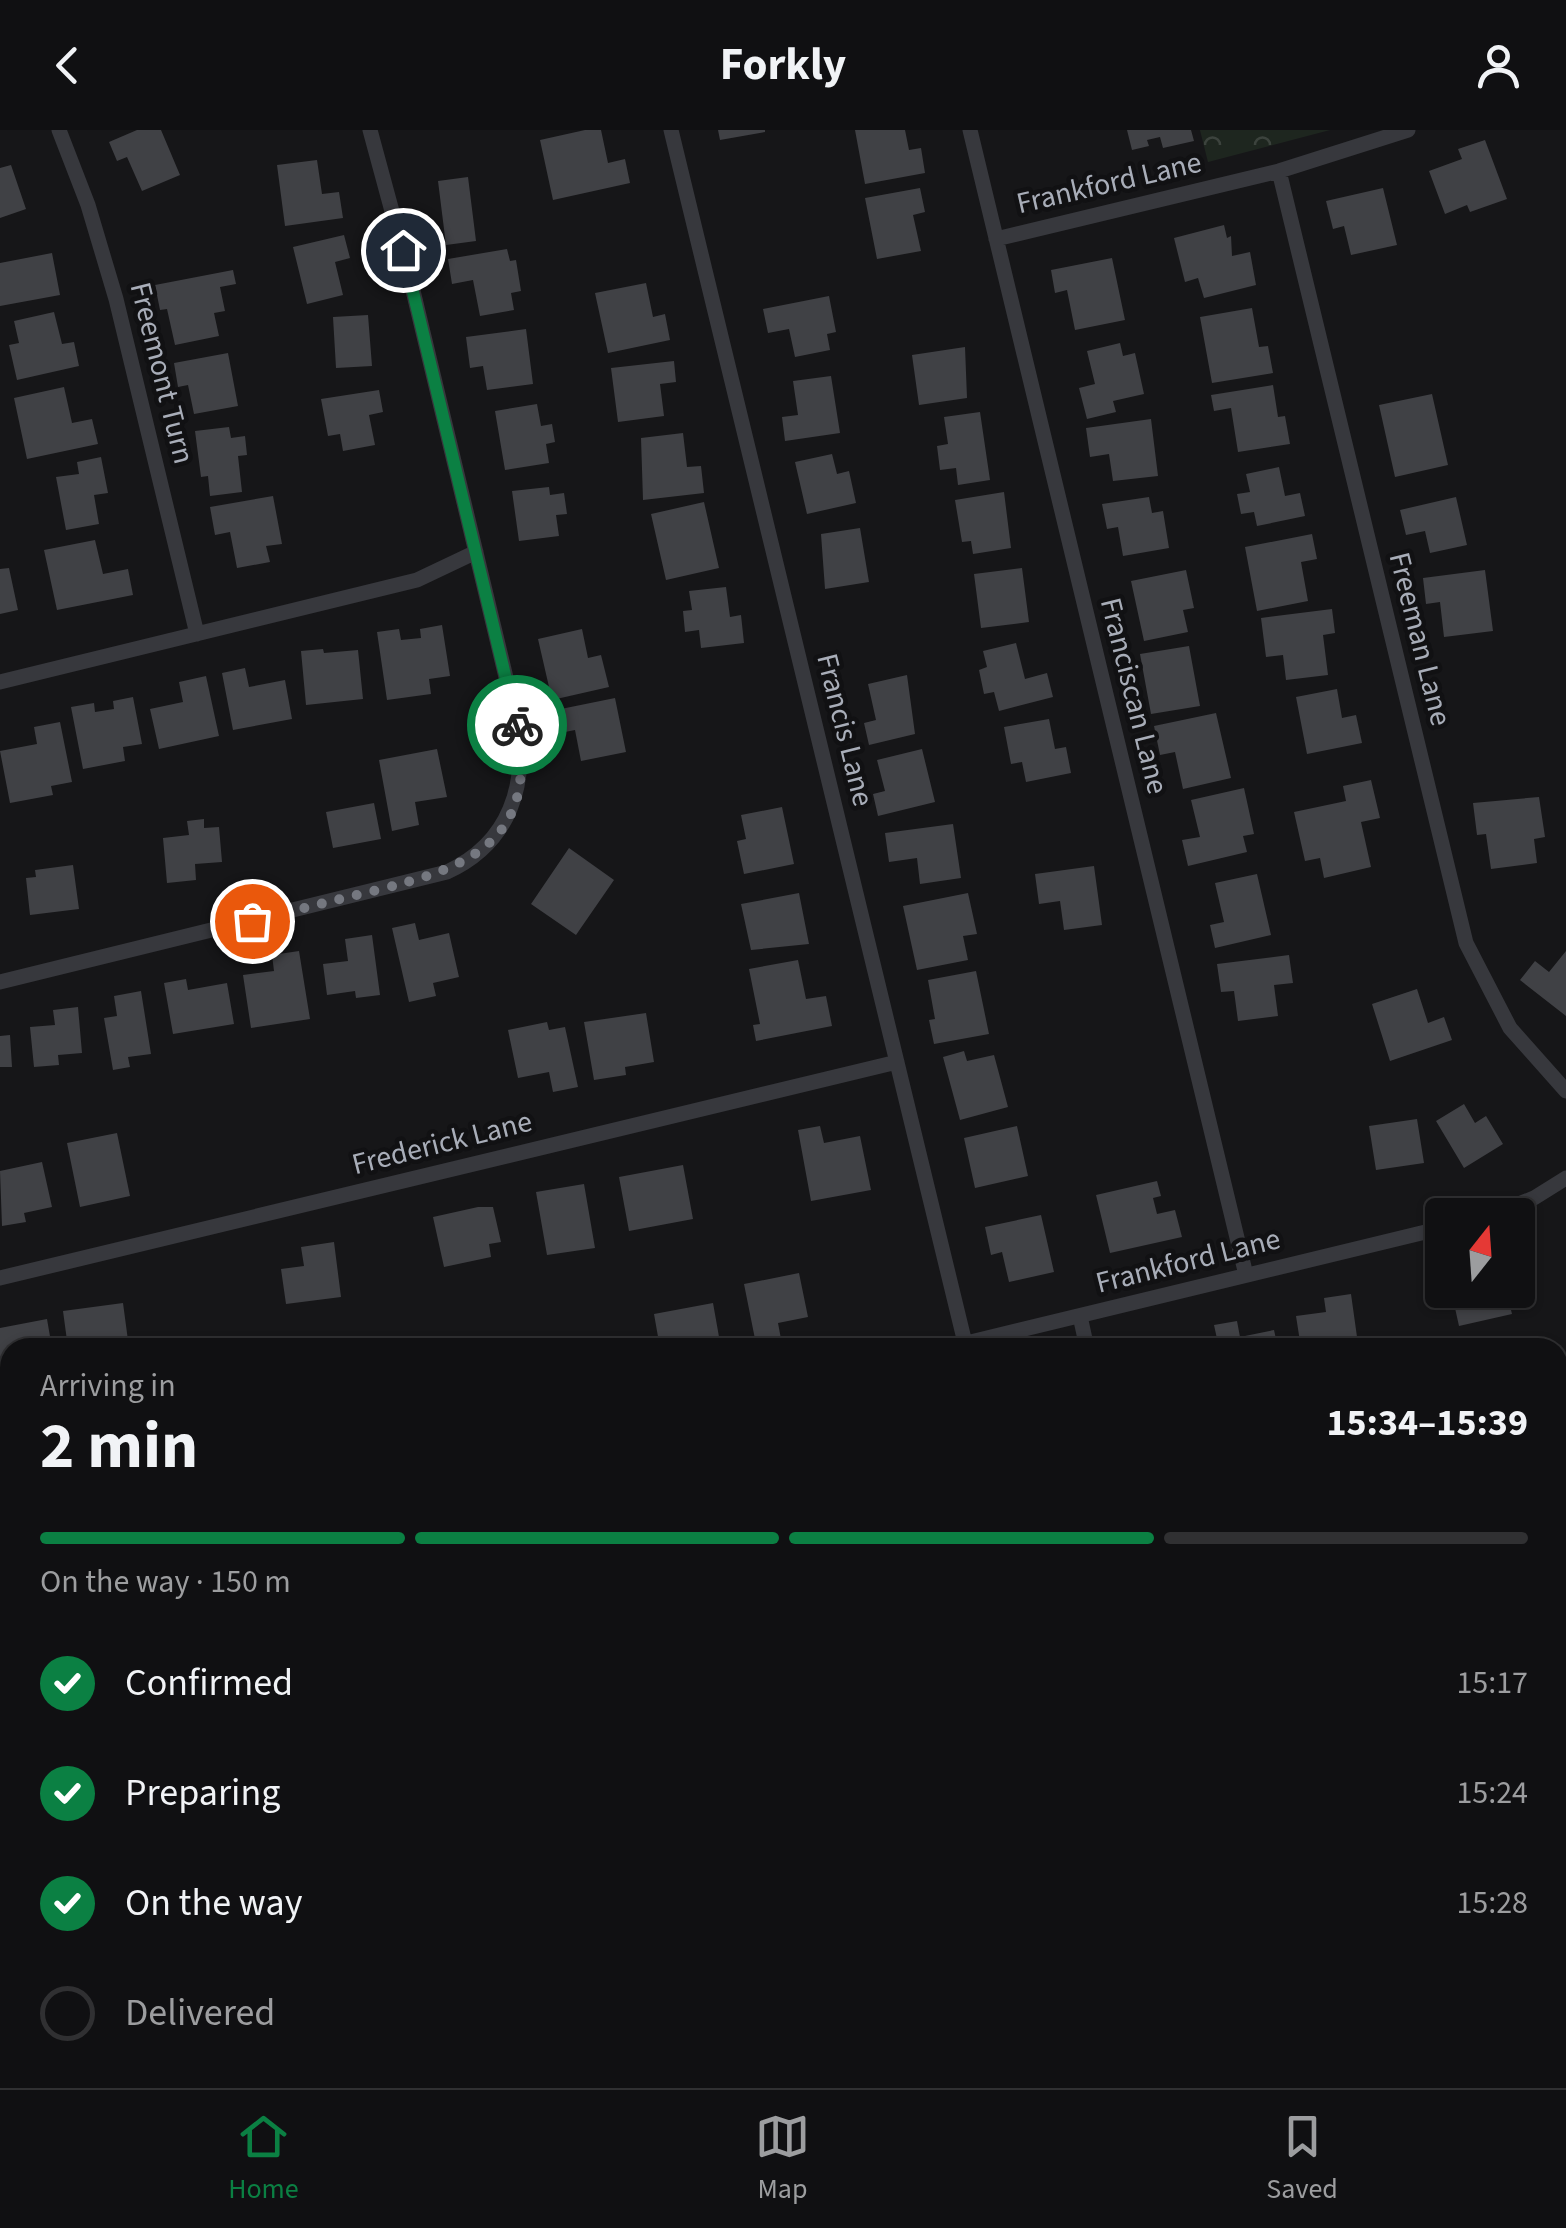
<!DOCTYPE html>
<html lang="en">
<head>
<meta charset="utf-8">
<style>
  body { margin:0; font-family:"Source Sans 3",sans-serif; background:#19191b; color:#f1f3f6; height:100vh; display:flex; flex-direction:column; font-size:38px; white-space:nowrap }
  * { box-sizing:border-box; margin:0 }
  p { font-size:32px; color:#9c9d9f }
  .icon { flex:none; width:55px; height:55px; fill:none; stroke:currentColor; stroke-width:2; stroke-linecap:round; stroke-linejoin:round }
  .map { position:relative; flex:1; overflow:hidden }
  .drawer { position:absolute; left:0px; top:1208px; width:1568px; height:752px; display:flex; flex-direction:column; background:#101012; border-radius:30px 30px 0 0; box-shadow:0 2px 8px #0004,0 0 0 2px #303032 }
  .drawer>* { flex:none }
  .needle { width:65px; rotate:17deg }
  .tools { position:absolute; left:1425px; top:1068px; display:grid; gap:20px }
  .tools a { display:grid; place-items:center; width:110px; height:110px; border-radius:10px; background:#101012; box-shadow:0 2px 8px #0004,0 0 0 2px #303032; font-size:50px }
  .pin { position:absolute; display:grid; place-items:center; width:85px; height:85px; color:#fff; margin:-42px; border:5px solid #fff; border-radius:50%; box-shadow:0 2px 10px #0007 }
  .courier { position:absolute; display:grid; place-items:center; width:100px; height:100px; margin:-50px; border:8px solid #0b8043; border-radius:50%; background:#fff; color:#222; box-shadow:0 2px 12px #0007 }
  .summary em { font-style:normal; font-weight:700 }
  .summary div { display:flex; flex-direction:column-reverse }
  .summary { display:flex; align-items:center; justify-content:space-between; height:170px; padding:0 40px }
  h1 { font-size:65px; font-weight:700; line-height:75px }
  .bar { display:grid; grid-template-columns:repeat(4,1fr); gap:15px 10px; align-content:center; height:120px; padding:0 40px }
  .bar i { height:12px; border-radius:8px; background:#303032 }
  .bar .on { background:#0b8043 }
  .bar p { grid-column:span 4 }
  ol { padding:0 40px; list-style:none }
  li { display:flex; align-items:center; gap:30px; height:110px }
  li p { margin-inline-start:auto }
  li .icon { padding:10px; border-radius:50%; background:#0b8043; color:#fff; stroke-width:4 }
  li:last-child { color:#9c9d9f }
  li i { width:55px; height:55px; border:5px solid #303032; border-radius:50% }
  header { display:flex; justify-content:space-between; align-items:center; height:130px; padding:0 40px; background:#101012; font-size:45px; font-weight:700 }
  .dock { display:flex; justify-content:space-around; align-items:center; height:140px; border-top:2px solid #303032; background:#101012; font-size:28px; color:#9c9d9f }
  .dock a { display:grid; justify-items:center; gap:5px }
  .dock .on { color:#0b8043 }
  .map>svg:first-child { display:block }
  .forest { fill:url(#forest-crowns) }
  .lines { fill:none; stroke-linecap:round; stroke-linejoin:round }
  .stream { stroke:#2c353c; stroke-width:6 }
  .building { fill:#404145 }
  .street { stroke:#37383d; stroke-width:15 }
  .done { stroke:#757880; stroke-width:10; stroke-dasharray:0 18 }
  .route { stroke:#0b8043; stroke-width:12 }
  .labels { text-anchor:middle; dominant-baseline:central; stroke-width:9; stroke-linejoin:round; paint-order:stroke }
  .street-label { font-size:30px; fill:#a8adb8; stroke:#111113 }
</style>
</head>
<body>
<header><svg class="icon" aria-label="back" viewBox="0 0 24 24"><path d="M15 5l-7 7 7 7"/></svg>Forkly<svg class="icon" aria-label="person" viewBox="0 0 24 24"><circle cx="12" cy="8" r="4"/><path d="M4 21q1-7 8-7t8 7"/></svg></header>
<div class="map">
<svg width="1566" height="1958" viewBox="0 0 1566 1958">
  <defs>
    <pattern id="forest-crowns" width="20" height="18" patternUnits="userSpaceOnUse" patternTransform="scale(2.5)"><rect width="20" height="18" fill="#1e261f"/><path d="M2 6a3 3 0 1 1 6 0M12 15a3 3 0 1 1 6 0" fill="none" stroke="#3c433d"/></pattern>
  </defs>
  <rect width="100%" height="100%" fill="#161618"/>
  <path class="forest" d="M1200,0H1330L1208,32Z"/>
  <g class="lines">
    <path class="stream" d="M734,1950L736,1958"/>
  </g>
  <path class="building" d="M137,0H161L180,45L142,61L127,27L117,31L109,12Z
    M585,0H601L608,33L625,29L630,53L553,70L540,10Z
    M718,0H765V2L720,10Z
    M855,0H905L909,20L921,18L925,43L865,54Z
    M1127,0H1191L1194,11L1163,18L1160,7L1147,10L1149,16L1132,20Z
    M1485,10L1507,69L1470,82L1467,75L1445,84L1429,41L1462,29L1458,19Z
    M317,30L322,64L339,62L343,88L285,96L277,35Z
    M11,35L26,79L0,88V38Z
    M468,47L476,111L446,115L438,51Z
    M920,58L925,82L913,85L921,121L877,129L865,68Z
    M1383,58L1397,115L1351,125L1344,96L1333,99L1326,71Z
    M1224,95L1227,108L1231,106L1232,126L1250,122L1256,155L1204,168L1198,148L1185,152L1174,108Z
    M344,105L350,128L335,132L343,165L307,174L293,117Z
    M507,119L510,131L516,130L521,161L511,163L514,180L480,186L473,150L452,154L448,129Z
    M52,123L60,165L0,176V133Z
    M1112,128L1125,190L1075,200L1067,160L1055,163L1051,140Z
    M233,140L236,154L220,157L225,181L214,183L219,206L175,215L167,179L160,180L155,155Z
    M646,153L653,187L665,184L670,210L608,223L595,163Z
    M829,166L836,202L827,204L830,220L795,227L789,199L768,203L763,179Z
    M1252,178L1259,217L1268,216L1273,243L1212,253L1200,187Z
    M54,182L62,214L74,212L79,236L17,250L9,215L19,213L14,191Z
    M368,185L372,236L336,238L333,187Z
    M526,199L533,254L487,260L483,236L470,238L466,207Z
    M1120,213L1123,226L1135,223L1144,264L1113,271L1116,282L1087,289L1079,258L1095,254L1087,221Z
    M965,217L967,268L919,275L912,225Z
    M228,223L238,276L194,284L188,255L178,257L174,233Z
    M674,231L676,252L660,254L664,286L618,292L611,238Z
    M831,246L840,303L785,311L782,287L798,285L793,251Z
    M1273,255L1278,287L1285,286L1290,314L1238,322L1231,278L1214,281L1211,265Z
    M64,257L72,293L92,289L98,314L27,329L14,268Z
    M379,260L383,282L369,285L375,315L343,321L340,304L328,306L321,269Z
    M1432,264L1448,335L1395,347L1379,275Z
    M537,274L541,296L552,294L555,312L546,314L549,333L505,340L495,281Z
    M980,282L990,350L958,355L956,338L940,340L937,316L948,314L944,287Z
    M1151,289L1158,346L1113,351L1109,324L1090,327L1086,298Z
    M229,297L231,308L245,306L247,325L238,326L242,362L210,366L208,346L201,347L195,301Z
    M683,303L687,337L701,336L704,363L643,370L641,308Z
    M832,324L837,344L849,341L856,373L807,384L795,332Z
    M101,327L108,363L94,365L99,394L66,400L56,347L79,344L77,332Z
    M1279,337L1285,366L1300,363L1305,386L1257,396L1254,382L1241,384L1237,364L1250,362L1246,344Z
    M549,357L550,365L564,363L567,384L556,385L559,406L519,411L512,361Z
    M1004,362L1011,418L973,424L971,411L962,412L955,370Z
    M273,366L282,414L266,416L270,432L237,438L230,402L215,405L210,377Z
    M1149,367L1152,383L1163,381L1169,418L1123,426L1118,397L1107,399L1102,374Z
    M1456,367L1467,415L1430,423L1425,401L1406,405L1400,380Z
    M704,372L719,438L666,450L651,384Z
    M860,398L869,452L825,459L821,404Z
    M1312,404L1317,429L1301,432L1308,471L1257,481L1245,417Z
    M95,410L103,444L128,439L133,465L57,480L44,420Z
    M9,438L18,480L0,484V439Z
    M1022,438L1029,492L981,498L974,444Z
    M1186,440L1194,478L1183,480L1188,502L1144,511L1131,451Z
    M1485,440L1493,501L1444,507L1440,472L1426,474L1423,448Z
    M726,457L730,487L741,485L744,513L701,518L699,500L685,502L683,481L692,480L689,461Z
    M1332,479L1335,503L1323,505L1328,545L1286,550L1283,525L1266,527L1261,488Z
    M442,495L450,546L429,549L431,564L387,570L377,502L399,499L401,510L421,508L420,499Z
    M582,499L588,528L601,525L609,557L552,570L538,509Z
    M1016,513L1025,549L1047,543L1053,567L999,581L994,562L984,564L979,540L987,537L983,521Z
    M1189,516L1200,576L1151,584L1140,524Z
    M323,519L324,523L358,520L363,569L306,575L301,521Z
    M245,538L249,557L285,550L292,589L233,600L222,543Z
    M907,545L915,604L869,615L864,593L876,590L868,554Z
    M206,546L219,606L159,619L150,579L183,572L179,552Z
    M1337,559L1342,588L1356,585L1362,613L1307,624L1296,567Z
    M133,567L142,614L123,617L125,631L83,639L71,577L94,573L95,582L114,579L113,571Z
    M615,568L626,622L581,631L575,600L560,603L556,580Z
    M1216,583L1231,648L1183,659L1175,622L1160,625L1154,596Z
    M1049,589L1055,619L1066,617L1071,643L1026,652L1022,632L1011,634L1004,597Z
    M60,592L72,652L51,656L53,665L10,673L0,621L37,614L34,597Z
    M437,619L447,667L415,672L419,695L392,701L379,630Z
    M922,619L935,672L878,686L873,664L885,661L877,630Z
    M1371,650L1380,688L1361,692L1371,737L1324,748L1320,728L1305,731L1294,682L1346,671L1343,656Z
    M1244,658L1254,704L1243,706L1247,722L1188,736L1182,710L1200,707L1191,670Z
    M1539,667L1545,707L1534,709L1537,733L1491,739L1486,704L1477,705L1473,673Z
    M374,673L381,709L333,718L326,682Z
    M782,677L794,734L744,744L737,711L746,709L741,685Z
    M204,689V698L219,697L222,732L195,734L196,750L167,753L163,708L189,705L187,691Z
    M953,694L961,748L920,754L917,728L889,732L885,703Z
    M569,718L614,750L576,805L531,774Z
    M73,735L79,779L30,785L26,748L36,747L35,740Z
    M1094,736L1102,795L1064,800L1060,771L1039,774L1035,744Z
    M1257,744L1271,805L1215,818L1210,795L1224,792L1215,753Z
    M799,763L809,814L751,820L741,774Z
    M968,763L977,804L963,806L968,830L917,840L903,776Z
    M415,793L419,810L449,803L459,847L433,853L436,866L409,872L392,798Z
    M372,805L380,865L356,868L355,861L327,865L323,834L348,831L345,809Z
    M299,821L310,889L251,898L243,845L274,841L272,825Z
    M1566,821V886L1520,850L1535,831L1549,842Z
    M1289,825L1293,853L1274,855L1278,886L1238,891L1234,861L1221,862L1217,834Z
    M798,830L806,869L826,866L832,896L756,911L753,895L760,894L749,839Z
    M976,841L989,904L934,914L929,890L935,889L928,850Z
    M186,849L188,860L227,853L234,894L173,904L164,853Z
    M1417,859L1428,893L1444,887L1452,910L1390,931L1372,874Z
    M141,861L151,924L128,927L130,937L113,940L104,888L117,886L114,866Z
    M78,877L82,923L58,925L59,935L34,937L30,897L55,895L53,880Z
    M646,883L654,932L625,937L626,945L594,950L584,892Z
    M547,892L549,900L565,897L578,957L553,962L549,942L518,948L508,900Z
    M10,905L12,937H0V906Z
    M964,921L967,931L994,925L1008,977L960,990L943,927Z
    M1464,974L1475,993L1486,986L1503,1014L1464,1038L1436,991Z
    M1417,989L1424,1033L1376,1040L1369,996Z
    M820,996L824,1013L860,1006L871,1060L811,1071L798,1000Z
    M1017,996L1028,1046L975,1058L964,1008Z
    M117,1003L130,1066L80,1077L67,1013Z
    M42,1032L52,1077L24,1083L26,1092L2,1096L0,1041Z
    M683,1035L693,1089L629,1101L619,1047Z
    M1157,1051L1161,1066L1153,1068L1157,1084L1175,1080L1182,1107L1110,1123L1096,1065Z
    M584,1054L595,1118L547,1125L536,1062Z
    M478,1077H493L501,1112L489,1114L491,1127L444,1137L433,1087Z
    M1041,1085L1054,1142L1009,1152L1002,1122L991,1125L985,1097Z
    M334,1112L341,1167L286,1174L281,1139L304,1136L301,1117Z
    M799,1143L808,1187L778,1193L781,1209L756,1214L744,1154Z
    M1451,1160H1506L1512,1184L1459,1196Z
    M1351,1164L1358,1214L1301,1218L1296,1186L1326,1182L1324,1168Z
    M123,1173L129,1218H68L63,1181Z
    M713,1173L721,1218H699L698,1211L660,1218L654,1184Z
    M47,1189L52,1218H10V1229L0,1231V1198Z
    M1237,1191L1240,1207L1274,1200L1278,1218H1219L1214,1195Z
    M1156,1210L1158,1218H1128V1216Z
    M1191,1210L1192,1218H1162V1216Z
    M1566,1275V1307L1558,1309V1277Z
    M1566,1419V1480L1558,1482V1420Z
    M1566,1550V1610L1558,1612V1552Z
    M1558,1735L1566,1764V1774L1558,1776Z
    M10,1794V1849L6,1850L0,1796Z
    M1566,1859V1920L1558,1921V1860Z
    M8,1950H63L64,1958H9Z
    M95,1950H145L147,1958H97Z
    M793,1950H846L848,1958H795Z
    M976,1950H1006L1008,1958H962L961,1954Z
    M1182,1950H1190L1192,1958H1159Z
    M1249,1950H1309L1310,1958H1250Z
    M1328,1950H1352L1353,1958H1330Z"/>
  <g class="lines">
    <path class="street" d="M59,0L88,75L116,169L197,504
      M671,0L965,1213
      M970,0L1246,1145
      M1279,41L1466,813L1510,898L1566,961
      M996,109L1279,41L1408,0
      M0,552L417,450L476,422
      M0,852L447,742C510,713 529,654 516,589L409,144L370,0
      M1491,1085L1534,1068L1566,1048
      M0,1148L897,932
      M1080,1186L1087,1218
      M946,1218L1442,1098
      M1558,1376L1566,1375
      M0,1447L10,1445
      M1558,1676L1566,1674
      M0,1750L10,1748
      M548,1950L556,1958
      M900,1950L902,1958
      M392,1958L425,1950"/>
  </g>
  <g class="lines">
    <path class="done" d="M252,791C292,781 332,771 373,761C468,738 539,712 517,595"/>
    <path class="route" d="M403,120L517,595"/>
  </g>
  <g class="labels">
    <g class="street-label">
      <text transform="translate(1109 53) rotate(-13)">Frankford Lane</text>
      <text transform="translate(162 243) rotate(76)">Freemont Turn</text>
      <text transform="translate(1420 509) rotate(76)">Freeman Lane</text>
      <text transform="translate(1134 566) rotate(76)">Franciscan Lane</text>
      <text transform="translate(845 600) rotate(76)">Francis Lane</text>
      <text transform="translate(442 1013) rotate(-14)">Frederick Lane</text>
      <text transform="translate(1188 1131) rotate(-14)">Frankford Lane</text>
    </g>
  </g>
</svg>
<div class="tools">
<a><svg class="needle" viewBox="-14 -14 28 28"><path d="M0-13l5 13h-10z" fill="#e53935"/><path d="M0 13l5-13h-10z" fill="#9c9d9f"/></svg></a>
</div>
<div class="pin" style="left:252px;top:791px;background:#ea580c"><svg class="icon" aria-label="bag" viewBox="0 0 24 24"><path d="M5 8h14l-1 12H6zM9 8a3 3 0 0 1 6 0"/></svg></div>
<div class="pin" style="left:403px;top:120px;background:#1f2937"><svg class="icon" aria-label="home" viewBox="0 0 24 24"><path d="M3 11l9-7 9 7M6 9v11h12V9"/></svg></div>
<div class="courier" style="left:517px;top:595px"><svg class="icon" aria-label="bike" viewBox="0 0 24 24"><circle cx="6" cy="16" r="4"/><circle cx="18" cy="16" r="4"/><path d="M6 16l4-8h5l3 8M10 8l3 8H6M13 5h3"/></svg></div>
<section class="drawer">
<div class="summary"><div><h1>2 min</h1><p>Arriving in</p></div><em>15:34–15:39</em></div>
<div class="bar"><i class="on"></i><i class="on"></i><i class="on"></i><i></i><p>On the way · 150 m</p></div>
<ol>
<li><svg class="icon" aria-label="check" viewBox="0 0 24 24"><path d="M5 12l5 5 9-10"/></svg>Confirmed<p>15:17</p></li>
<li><svg class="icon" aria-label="check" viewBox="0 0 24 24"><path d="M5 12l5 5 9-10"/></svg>Preparing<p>15:24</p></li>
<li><svg class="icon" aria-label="check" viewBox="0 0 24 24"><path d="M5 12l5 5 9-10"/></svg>On the way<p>15:28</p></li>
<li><i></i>Delivered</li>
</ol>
</section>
</div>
<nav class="dock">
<a class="on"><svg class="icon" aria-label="home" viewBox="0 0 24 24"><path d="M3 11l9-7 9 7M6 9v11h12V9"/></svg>Home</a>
<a><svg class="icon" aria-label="map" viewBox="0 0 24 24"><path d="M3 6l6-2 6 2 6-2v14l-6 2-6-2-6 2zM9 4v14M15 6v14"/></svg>Map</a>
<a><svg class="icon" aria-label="saved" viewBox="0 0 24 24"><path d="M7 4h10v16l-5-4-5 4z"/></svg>Saved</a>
</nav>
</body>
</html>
